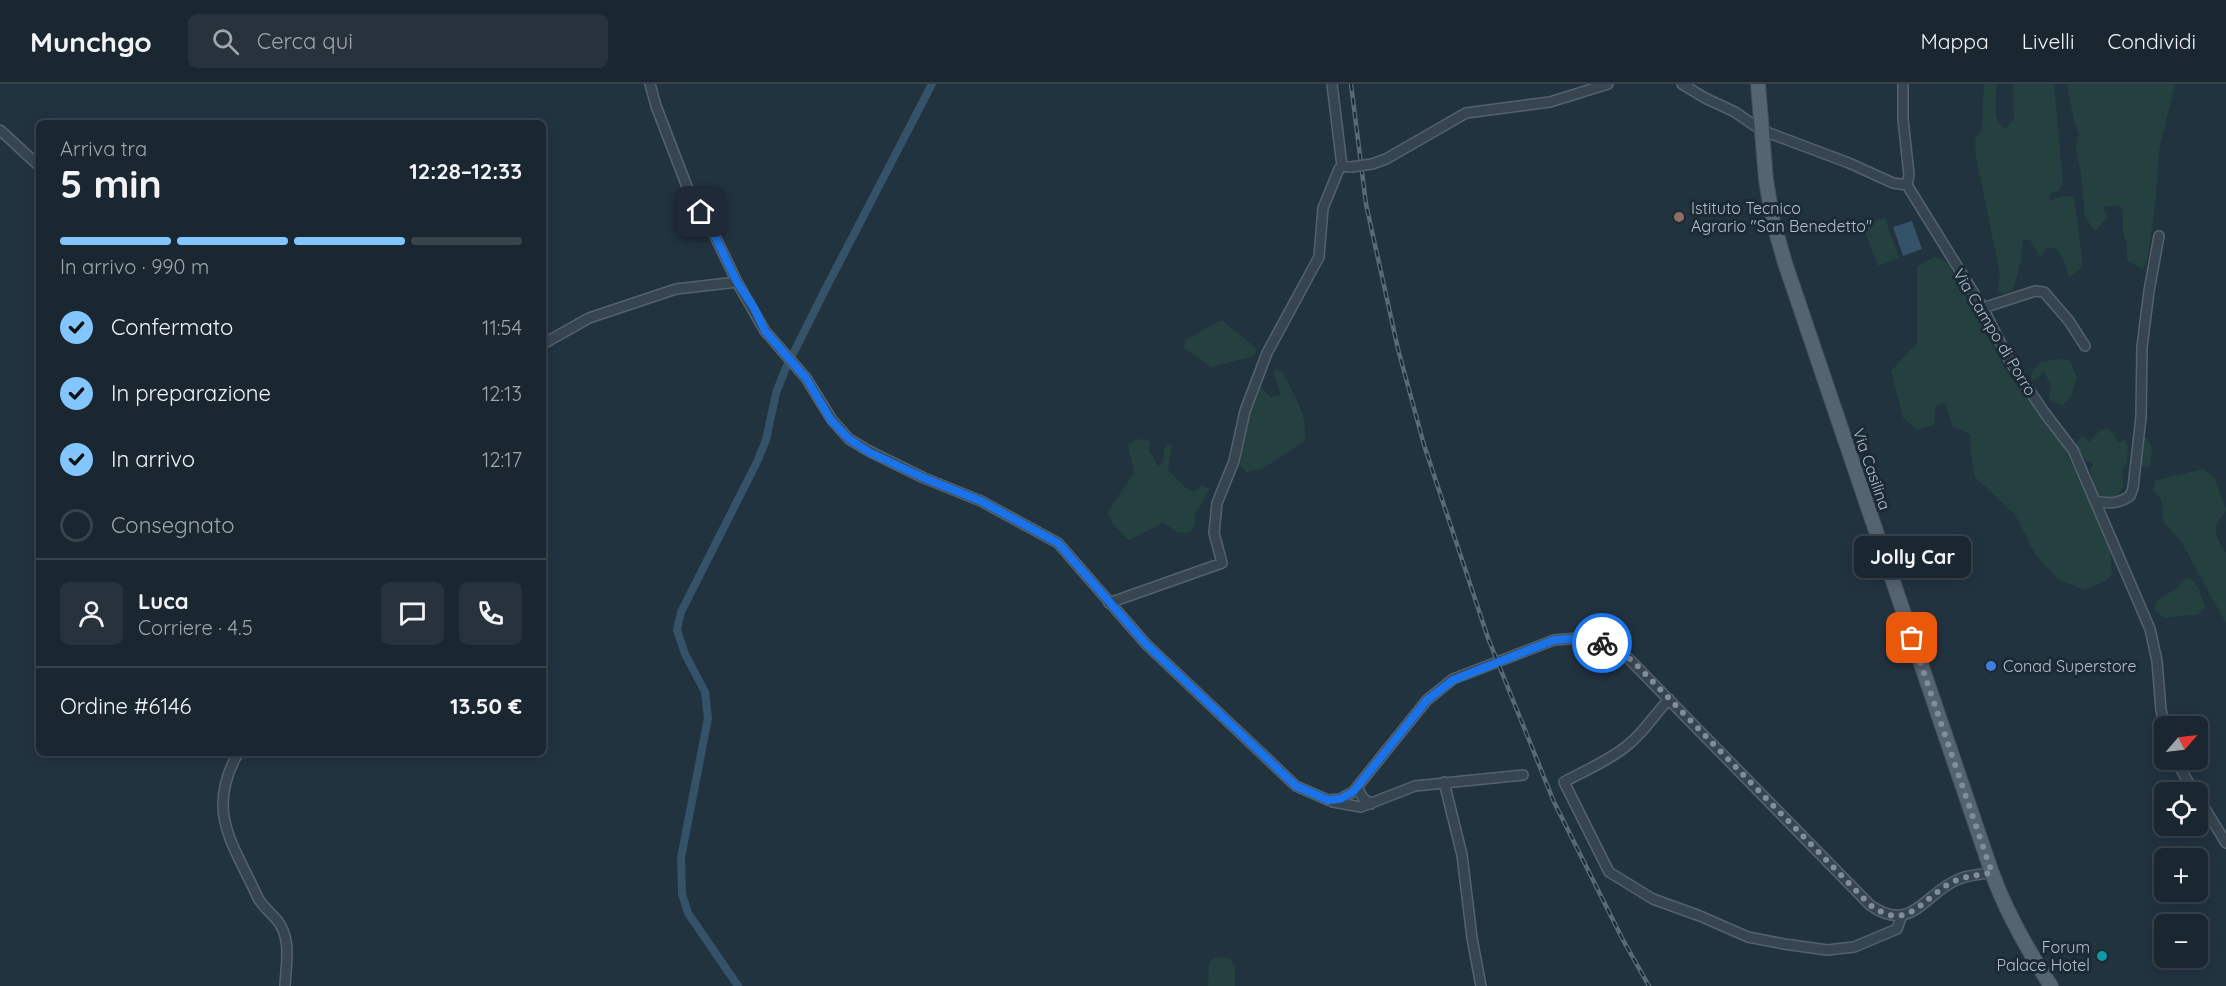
<!DOCTYPE html>
<html lang="it">
<head>
<meta charset="utf-8">
<style>
  body { margin:0; font-family:Quicksand,sans-serif; background:#27323c; color:#f1f3f6; height:100vh; display:flex; flex-direction:column; font-size:22px; white-space:nowrap }
  * { box-sizing:border-box; margin:0 }
  p { font-size:20px; color:#9fa5ab }
  .icon { flex:none; width:33px; height:33px; fill:none; stroke:currentColor; stroke-width:2; stroke-linecap:round; stroke-linejoin:round }
  .map { position:relative; flex:1; overflow:hidden }
  .details { position:absolute; left:36px; top:36px; width:510px; height:636px; display:flex; flex-direction:column; background:#1a2630; border-radius:9px; box-shadow:0 3px 15px #0003,0 0 0 2px #38434c }
  .details>* { flex:none }
  .needle { width:39px; rotate:62deg }
  .fabs { position:absolute; left:2154px; top:632px; display:grid; gap:12px }
  .fabs a { display:grid; place-items:center; width:54px; height:54px; border-radius:9px; background:#1a2630; box-shadow:0 3px 15px #0003,0 0 0 2px #38434c; font-size:30px }
  .pin { position:absolute; display:grid; place-items:center; width:51px; height:51px; color:#fff; margin:-26px; border-radius:12px; box-shadow:0 3px 9px #0006 }
  .courier { position:absolute; display:grid; place-items:center; width:60px; height:60px; margin:-30px; border:4px solid #1a73e8; border-radius:50%; background:#fff; color:#222; box-shadow:0 2px 8px #0007 }
  .bubble { position:absolute; height:42px; border-radius:9px; background:#1a2630; box-shadow:0 3px 15px #0003,0 0 0 2px #38434c; font-size:20px; font-weight:700; line-height:42px; text-align:center }
  .head em { font-style:normal; font-weight:700 }
  .head div { display:flex; flex-direction:column-reverse }
  .head { display:flex; align-items:center; justify-content:space-between; height:102px; padding:0 24px }
  h1 { font-size:39px; font-weight:700; line-height:45px }
  .bar { display:grid; grid-template-columns:repeat(4,1fr); gap:9px 6px; align-content:center; height:72px; padding:0 24px }
  .bar i { height:8px; border-radius:4px; background:#38434c }
  .bar .on { background:#83c6ff }
  .bar p { grid-column:span 4 }
  .line { display:flex; align-items:center; gap:15px; padding:0 24px; border-top:2px solid #38434c }
  .line div { flex:1 }
  .round { display:grid; place-items:center; flex:none; width:63px; height:63px; border-radius:9px; background:#27323c }
  ol { padding:0 24px; list-style:none }
  li { display:flex; align-items:center; gap:18px; height:66px }
  li p { margin-inline-start:auto }
  li .icon { padding:6px; border-radius:50%; background:#83c6ff; color:#111; stroke-width:4 }
  li:last-child { color:#9fa5ab }
  li i { width:33px; height:33px; border:3px solid #38434c; border-radius:50% }
  header { display:flex; align-items:center; gap:36px; box-sizing:border-box; height:84px; padding:0 30px; background:#1a2630; border-bottom:2px solid #38434c }
  header strong { font-size:28px }
  nav { display:flex; gap:33px; margin-inline-start:auto; font-size:21px }
  .search { width:420px; height:54px; background:#27323c; display:flex; align-items:center; gap:15px; box-sizing:border-box; padding:0 21px; border-radius:9px; color:#9fa5ab; font-size:22px }
  .map>svg:first-child { display:block }
  .green { fill:#244140 }
  .water { fill:#345268 }
  .lines { fill:none; stroke-linecap:round; stroke-linejoin:round }
  .canal { stroke:#345268; stroke-width:8 }
  .street-casing { stroke:#54626e; stroke-width:12 }
  .primary-casing { stroke:#404e59; stroke-width:16 }
  .street { stroke:#364550; stroke-width:9 }
  .primary { stroke:#546470; stroke-width:14 }
  .rail-casing { stroke:#586a77; stroke-width:4.5 }
  .rail { stroke:#1b2a35; stroke-width:2; stroke-dasharray:7; stroke-linecap:butt }
  .street-bridge-casing { stroke:#54626e; stroke-width:12; stroke-linecap:butt }
  .street-bridge { stroke:#364550; stroke-width:9 }
  .done { stroke:#808e9a; stroke-width:6; stroke-dasharray:0 10.8 }
  .route { stroke:#1a73e8; stroke-width:8 }
  .education-dot { fill:#8d6e63; stroke:#1b2a35; stroke-width:2 }
  .shop-dot { fill:#3f7fe0; stroke:#1b2a35; stroke-width:2 }
  .culture-dot { fill:#0f9aa8; stroke:#1b2a35; stroke-width:2 }
  .labels { text-anchor:middle; dominant-baseline:central; stroke-width:6; stroke-linejoin:round; paint-order:stroke }
  .poi-label { font-size:16px; fill:#b3bfcb; stroke:#1b2a35; text-anchor:start }
  .street-label { font-size:16px; fill:#b3bfcb; stroke:#1b2a35 }
</style>
</head>
<body>
<header>
<strong>Munchgo</strong>
<div class="search"><svg class="icon" aria-label="search" viewBox="0 0 24 24"><circle cx="10" cy="10" r="6"/><path d="M15 15l6 6"/></svg>Cerca qui</div>
<nav><a>Mappa</a><a>Livelli</a><a>Condividi</a></nav>
</header>
<div class="map">
<svg width="2226" height="902" viewBox="0 0 2226 902">
  <rect width="100%" height="100%" fill="#223340"/>
  <path class="green" d="M1984,0H1997C1996,14 1991,36 2005,45L2014,35L2013,0H2054L2063,98L2058,107L2050,110V117L2061,112L2074,113L2082,174V183L2069,194L2065,179L2057,165L2047,163L2041,173L2030,156H2023L2021,176L2013,206L2004,210L1997,207L2000,191L1976,72L1975,56L1982,45Z
    M2067,0H2175L2159,66L2156,114L2147,178L2142,185L2127,176V161L2123,147V128L2120,121L2102,123L2108,133L2095,147L2085,133L2081,90L2076,64L2079,49L2075,41Z
    M1885,134L1899,174L1878,182L1863,142Z
    M1934,173L1947,178L2007,288L2062,360L2110,460L2112,491L2106,497L2085,506L2059,496L2035,470L2015,431L1975,393L1971,370L1970,350L1953,343L1945,318L1936,322L1934,341L1917,345L1903,334L1891,287L1917,259V182Z
    M1222,236L1257,265L1254,272L1211,283L1184,264L1185,256Z
    M2060,275L2070,276L2077,294L2070,315L2062,321L2049,316L2051,302L2044,287L2038,295L2032,296L2031,290L2040,278Z
    M1275,286L1282,287C1293,309 1309,332 1304,358L1262,385L1246,388L1240,381L1250,317L1260,302L1270,313L1281,311L1273,288Z
    M2101,345H2108L2114,351L2118,359L2125,356L2128,362L2127,379L2122,386L2123,403L2117,413L2104,415L2096,409L2090,386L2093,380L2086,377L2074,361L2083,351L2089,358Z
    M2141,352L2147,354L2152,365L2150,383L2138,382Z
    M1136,355L1150,357L1149,368L1153,372L1158,382L1163,378L1164,366L1168,360L1172,362L1168,386L1186,404L1194,408L1202,401L1210,405L1195,430V441L1190,448L1179,449L1163,439L1129,456L1113,440L1107,429L1134,388L1128,361Z
    M2204,385L2215,395L2226,426L2215,443L2218,456L2226,469V539L2180,456L2164,439L2161,415L2153,406L2156,396Z
    M2190,494L2199,505L2205,524L2198,530L2164,534L2153,525L2158,516L2177,504L2182,497Z
    M1215,873L1231,875L1235,883V902H1208L1209,879Z"/>
  <path class="water" d="M1912,137L1922,165L1903,172L1893,143Z"/>
  <g class="lines">
    <path class="canal" d="M738,902L688,829L682,810L681,774L708,634L705,608L685,570L677,546L681,528L757,378L766,356L776,309L785,286L825,206L932,0"/>
    <defs>
      <path id="street" d="M650,0L656,22L691,113L711,144L737,198L765,247L806,294L832,336L849,355L869,367L924,394L981,417L1058,459L1146,560L1296,702L1328,716L1340,715L1353,708L1427,616L1453,595L1554,556L1580,554L1610,561L1628,574L1870,821C1912,851 1925,808 1959,795C1969,791 1981,790 1992,789
        M1332,0L1342,82
        M1682,0L1705,14L1735,28L1761,46L1849,79L1893,99L1907,101L1983,224L2009,276L2044,328L2073,366L2150,545L2157,577L2161,626L2165,642
        M1903,0V35L1909,91L1907,101
        M0,46L39,82
        M1372,80L1386,75L1466,29L1550,18L1608,0
        M1983,224L2035,207L2044,208L2069,237L2085,262
        M543,260L589,234L676,205L737,198
        M2095,417C2109,420 2118,420 2130,412L2133,404L2141,333L2142,263L2149,207L2159,152
        M1109,519L1222,479L1214,449L1217,419L1234,377L1245,327L1267,269L1319,173L1323,124L1339,85L1342,82L1351,83
        M1669,615C1655,630 1645,647 1629,660C1612,675 1584,687 1564,698L1609,788L1653,815L1700,832L1748,853L1784,860L1827,866L1854,863L1897,845L1902,831
        M238,669C205,728 233,759 258,814C263,823 270,828 277,836C292,855 286,879 285,902
        M2175,675L2194,708
        M1444,698L1462,771L1472,854L1481,902
        M1357,703L1363,714L1371,720
        M2198,713L2226,759
        M1333,718L1361,723L1415,702L1523,691"/>
      <path id="primary" d="M1758,0L1766,96L1773,137L1785,179L1992,789C2007,830 2027,865 2051,902"/>
    </defs>
    <use href="#street" class="street-casing"/>
    <use href="#primary" class="primary-casing"/>
    <use href="#street" class="street"/>
    <use href="#primary" class="primary"/>
    <defs>
      <path id="rail" d="M1351,0L1366,120L1398,265L1424,361L1488,554L1554,718L1623,856L1649,902"/>
    </defs>
    <use href="#rail" class="rail-casing"/>
    <use href="#rail" class="rail"/>
    <defs>
      <path id="street-bridge" d="M1351,83L1372,80"/>
    </defs>
    <use href="#street-bridge" class="street-bridge-casing"/>
    <use href="#street-bridge" class="street-bridge"/>
  </g>
  <g class="lines">
    <path class="done" d="M1602,559C1623,564 1639,584 1654,599L1870,821C1906,847 1918,820 1947,801C1960,793 1976,791 1992,789L1912,554"/>
    <path class="route" d="M701,128L711,144L737,198L754,224L765,247L806,294L831,336L849,355L869,368L924,394L981,417L1058,459L1146,560L1296,702L1328,716L1340,715L1353,708L1427,616L1453,596L1554,556L1580,554L1602,559"/>
  </g>
  <circle class="education-dot" cx="1679" cy="133" r="6"/>
  <circle class="shop-dot" cx="1991" cy="582" r="6"/>
  <circle class="culture-dot" cx="2102" cy="872" r="6"/>
  <g class="labels">
    <g class="poi-label">
      <text x="1691" y="124">Istituto Tecnico<tspan x="1691" dy="18">Agrario "San Benedetto"</tspan></text>
      <text x="2003" y="582">Conad Superstore</text>
      <text x="2090" y="863" text-anchor="end">Forum<tspan x="2090" dy="18">Palace Hotel</tspan></text>
    </g>
    <g class="street-label">
      <text transform="translate(1995 248) rotate(59)">Via Campo di Porro</text>
      <text transform="translate(1872 385) rotate(71)">Via Casilina</text>
    </g>
  </g>
</svg>
<div class="fabs">
<a><svg class="needle" viewBox="-14 -14 28 28"><path d="M0-13l5 13h-10z" fill="#e53935"/><path d="M0 13l5-13h-10z" fill="#9fa5ab"/></svg></a>
<a><svg class="icon" aria-label="locate" viewBox="0 0 24 24"><circle cx="12" cy="12" r="6"/><path d="M12 2v4M12 18v4M2 12h4M18 12h4"/></svg></a>
<a>+</a>
<a>−</a>
</div>
<div class="pin" style="left:1912px;top:554px;background:#ea580c"><svg class="icon" aria-label="bag" viewBox="0 0 24 24"><path d="M5 8h14l-1 12H6zM9 8a3 3 0 0 1 6 0"/></svg></div>
<div class="pin" style="left:701px;top:128px;background:#1f2937"><svg class="icon" aria-label="home" viewBox="0 0 24 24"><path d="M3 11l9-7 9 7M6 9v11h12V9"/></svg></div>
<div class="courier" style="left:1602px;top:559px"><svg class="icon" aria-label="bike" viewBox="0 0 24 24"><circle cx="6" cy="16" r="4"/><circle cx="18" cy="16" r="4"/><path d="M6 16l4-8h5l3 8M10 8l3 8H6M13 5h3"/></svg></div>
<div class="bubble" style="left:1854px;top:452px;width:117px">Jolly Car</div>
<section class="details">
<div class="head"><div><h1>5 min</h1><p>Arriva tra</p></div><em>12:28–12:33</em></div>
<div class="bar"><i class="on"></i><i class="on"></i><i class="on"></i><i></i><p>In arrivo · 990 m</p></div>
<ol>
<li><svg class="icon" aria-label="check" viewBox="0 0 24 24"><path d="M5 12l5 5 9-10"/></svg>Confermato<p>11:54</p></li>
<li><svg class="icon" aria-label="check" viewBox="0 0 24 24"><path d="M5 12l5 5 9-10"/></svg>In preparazione<p>12:13</p></li>
<li><svg class="icon" aria-label="check" viewBox="0 0 24 24"><path d="M5 12l5 5 9-10"/></svg>In arrivo<p>12:17</p></li>
<li><i></i>Consegnato</li>
</ol>
<div class="line" style="height:108px"><a class="round"><svg class="icon" aria-label="person" viewBox="0 0 24 24"><circle cx="12" cy="8" r="4"/><path d="M4 21q1-7 8-7t8 7"/></svg></a><div><b>Luca</b><p>Corriere · 4.5</p></div><a class="round"><svg class="icon" aria-label="chat" viewBox="0 0 24 24"><path d="M4 5h16v11H9l-5 4z"/></svg></a><a class="round"><svg class="icon" aria-label="phone" viewBox="0 0 24 24"><path d="M5 4h4l2 5-3 2q2 4 5 5l2-3 5 2v4C11 20 4 13 5 4z"/></svg></a></div>
<div class="line" style="height:78px"><div>Ordine #6146</div><b>13.50 €</b></div>
</section>
</div>
</body>
</html>
